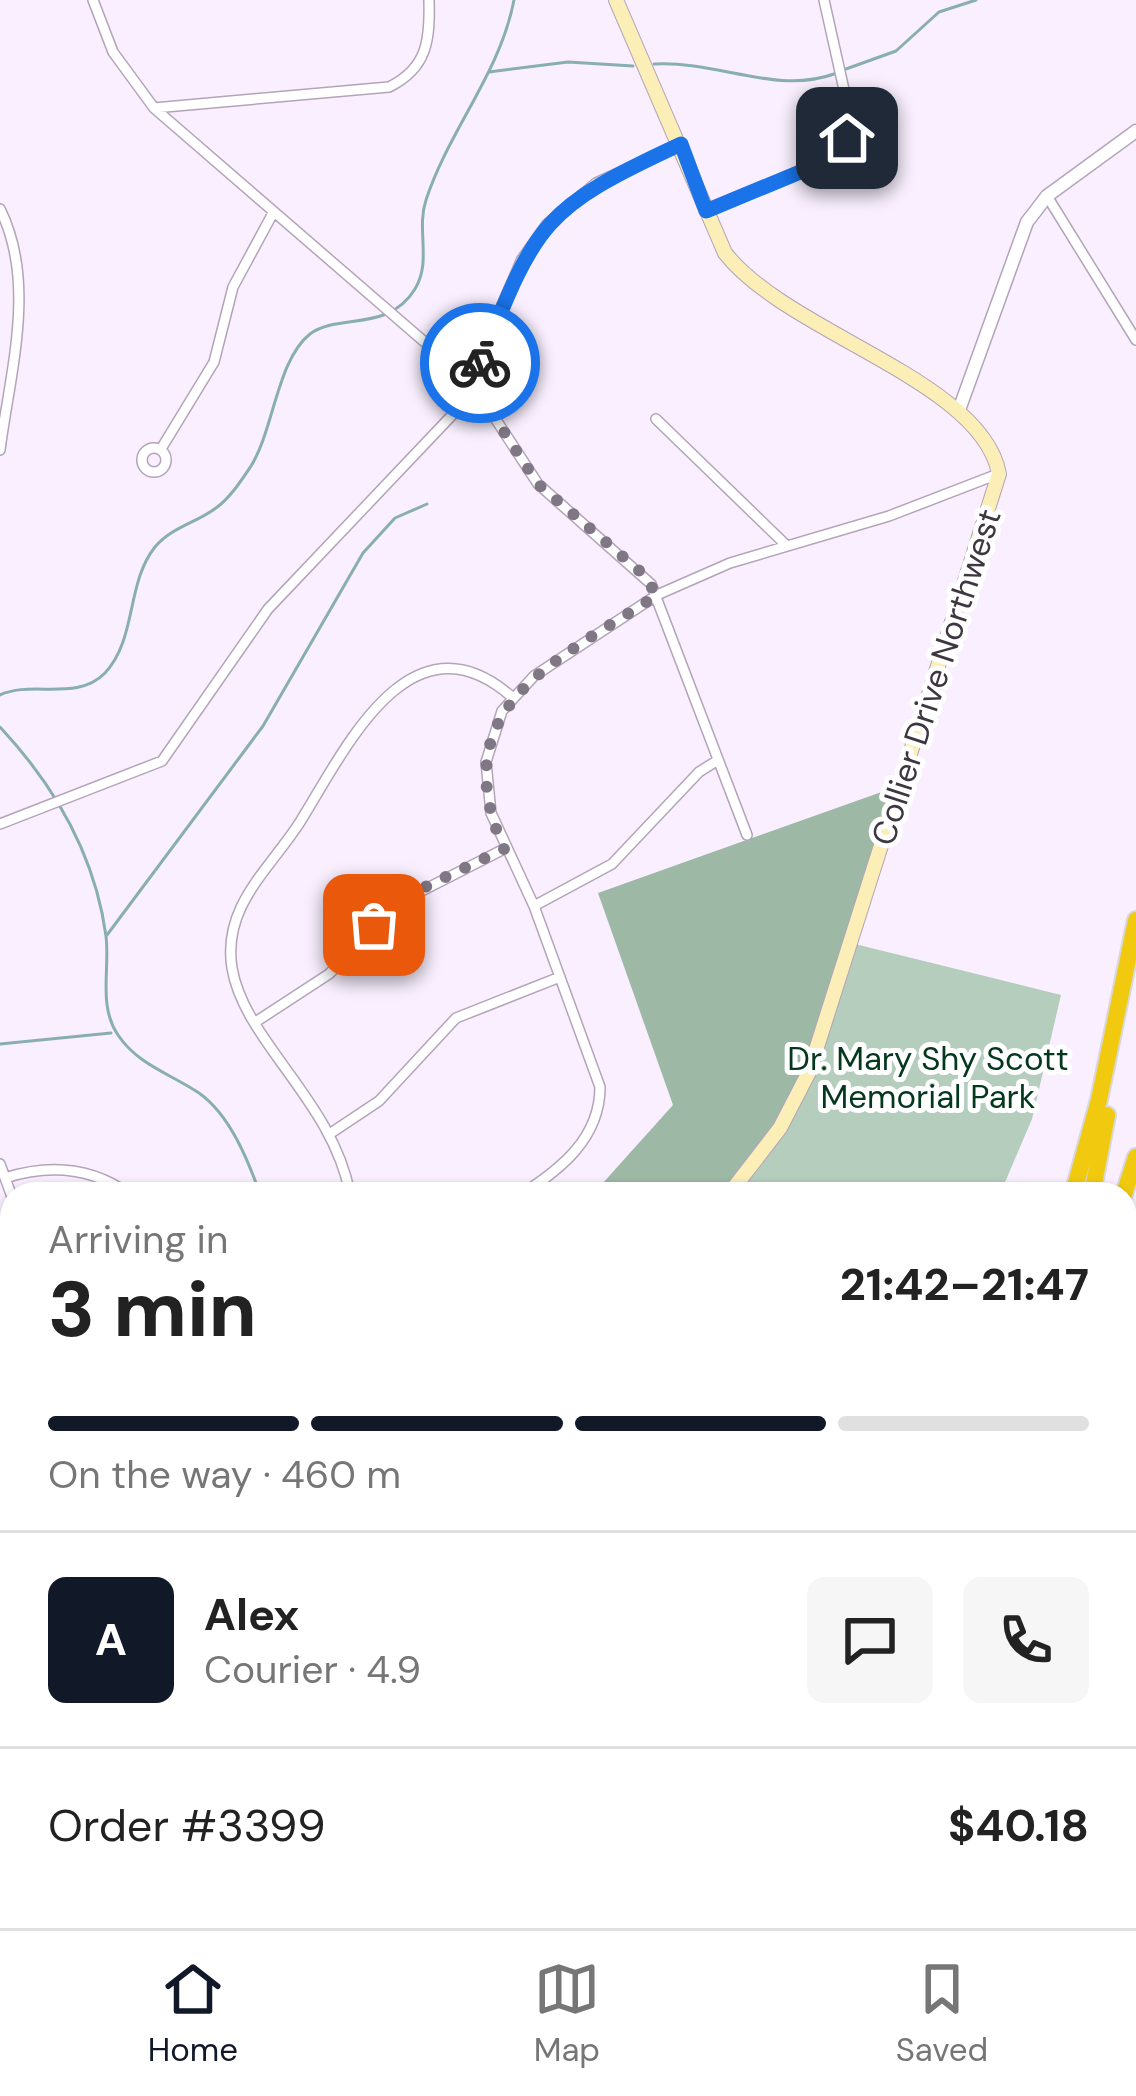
<!DOCTYPE html>
<html lang="en">
<head>
<meta charset="utf-8">
<style>
  body { margin:0; font-family:"DM Sans",sans-serif; background:#f6f6f6; color:#222; height:100vh; display:flex; flex-direction:column; font-size:45px; white-space:nowrap }
  * { box-sizing:border-box; margin:0 }
  p { font-size:39px; color:#767676 }
  .icon { flex:none; width:66px; height:66px; fill:none; stroke:currentColor; stroke-width:2; stroke-linecap:round; stroke-linejoin:round }
  .map { position:relative; flex:1; overflow:hidden }
  .sheet { position:absolute; left:0px; top:1182px; width:1137px; height:747px; display:flex; flex-direction:column; background:#fff; border-radius:36px 36px 0 0; box-shadow:0 3px 9px #0004 }
  .sheet>* { flex:none }
  .pin { position:absolute; display:grid; place-items:center; width:102px; height:102px; color:#fff; margin:-51px; border-radius:24px; box-shadow:0 6px 18px #0006 }
  .courier { position:absolute; display:grid; place-items:center; width:120px; height:120px; margin:-60px; border:9px solid #1a73e8; border-radius:50%; background:#fff; color:#222; box-shadow:0 3px 15px #0007 }
  .overview em { font-style:normal; font-weight:800 }
  .overview div { display:flex; flex-direction:column-reverse }
  .overview { display:flex; align-items:center; justify-content:space-between; height:204px; padding:0 48px }
  h1 { font-size:78px; font-weight:800; line-height:90px }
  .bar { display:grid; grid-template-columns:repeat(4,1fr); gap:18px 12px; align-content:center; height:144px; padding:0 48px }
  .bar i { height:15px; border-radius:9px; background:#e0e0e0 }
  .bar .current { background:#111827 }
  .bar p { grid-column:span 4 }
  .line { display:flex; align-items:center; gap:30px; padding:0 48px; border-top:3px solid #e0e0e0 }
  .line div { flex:1 }
  .round { display:grid; place-items:center; flex:none; width:126px; height:126px; border-radius:18px; background:#f6f6f6 }
  .dock { display:flex; justify-content:space-around; align-items:center; height:168px; border-top:3px solid #e0e0e0; background:#fff; font-size:33px; color:#767676 }
  .dock a { display:grid; justify-items:center; gap:6px }
  .dock .current { color:#111827 }
  .map>svg:first-child { display:block }
  .education { fill:#f7e6d5 }
  .green { fill:#b5cdbd }
  .forest { fill:#9db9a6 }
  .lines { fill:none; stroke-linecap:round; stroke-linejoin:round }
  .stream { stroke:#89aeb1; stroke-width:3 }
  .minor-casing { stroke:#b3a4ba; stroke-width:12 }
  .tertiary-casing { stroke:#b3a4ba; stroke-width:15 }
  .secondary-casing { stroke:#b3a4ba; stroke-width:16 }
  .motorway-casing { stroke:#d8d7d9; stroke-width:20 }
  .minor { stroke:#fff; stroke-width:9 }
  .tertiary { stroke:#fff; stroke-width:12 }
  .secondary { stroke:#fbefb7; stroke-width:14 }
  .motorway { stroke:#f1ca10; stroke-width:16 }
  .done { stroke:#7f7783; stroke-width:12; stroke-dasharray:0 21.6 }
  .route { stroke:#1a73e8; stroke-width:15 }
  .labels { text-anchor:middle; dominant-baseline:central; stroke-width:10; stroke-linejoin:round; paint-order:stroke }
  .street-label { font-size:33px; fill:#3e3741; stroke:#fff }
  .park-label { font-size:33px; fill:#03381e; stroke:#fff }
</style>
</head>
<body>
<div class="map">
<svg width="1136" height="1928" viewBox="0 0 1136 1928">
  <rect width="100%" height="100%" fill="#f9effe"/>
  <path class="education" d="M109,1917H231L208,1928H114Z"/>
  <path class="green" d="M855,944L1061,995L1032,1119L1000,1194H743L738,1179Z"/>
  <path class="forest" d="M904,784L812,1072L739,1179L743,1194H593L673,1105L598,893Z
    M454,1917H735L714,1928H439Z"/>
  <g class="lines">
    <path class="stream" d="M654,64C715,60 776,95 834,74
      M846,69L896,51L939,12L976,0
      M489,72L568,62L633,66
      M0,695C31,680 77,702 105,673C137,639 126,583 155,547C172,527 196,523 216,508C230,498 241,481 251,466C274,429 277,360 310,334C338,313 388,333 415,289C432,261 416,230 426,200C449,130 500,73 514,0
      M0,727C54,785 95,855 106,936C110,969 98,1006 118,1035C138,1065 171,1074 199,1093C230,1115 248,1160 260,1194
      M107,935L263,726L363,553L395,518L427,504
      M0,1044L111,1033
      M1125,1614L1136,1596
      M488,1928L502,1917"/>
    <defs>
      <path id="minor" d="M93,0L113,52L154,108L472,383L538,484L651,584L747,835
        M154,108L389,87C428,68 430,39 429,0
        M1047,196L1136,340
        M0,209C37,283 10,372 0,450
        M706,210L829,160L844,145L847,103L824,0
        M656,419L786,545
        M142 460a12 12 0 1 1 24 0a12 12 0 1 1-24 0Z
        M161,449L214,362L233,287L273,213
        M0,824L162,761L268,609L456,411L522,259L547,224L596,183L681,144
        M534,906L612,864L699,772L718,760
        M257,1021L329,974L402,901L504,849
        M331,1133L379,1101L456,1018L560,977
        M0,1164L12,1197
        M5,1178C49,1164 91,1167 129,1194
        M350,1194C333,1101 244,1041 232,968C222,906 270,869 300,822C345,750 410,608 512,697
        M522,1194C561,1169 600,1138 600,1087L534,906L491,813L486,762L502,711L534,676L657,595L730,563L889,516L998,474
        M0,1293L12,1289
        M0,1464L12,1460
        M0,1830L10,1863L0,1895
        M925,1917L932,1928
        M0,1922L10,1928"/>
      <path id="tertiary" d="M959,410L1027,222L1047,196L1136,131
        M300,1928L315,1917"/>
      <path id="secondary" d="M616,0L725,253C787,333 983,381 999,474L809,1072L780,1128L729,1194
        M821,1917L822,1928"/>
      <path id="motorway" d="M1073,1194L1099,1100L1136,920
        M1092,1194L1107,1115
        M1124,1194L1136,1157
        M1125,1247L1136,1222
        M1125,1311L1136,1305
        M1125,1342L1136,1336
        M1125,1419L1136,1412
        M1125,1435L1136,1429
        M1125,1504L1136,1486
        M1033,1917L1038,1928
        M1067,1917L1070,1928
        M1084,1917L1087,1928
        M357,1928L372,1917
        M396,1928L411,1917"/>
    </defs>
    <use href="#minor" class="minor-casing"/>
    <use href="#tertiary" class="tertiary-casing"/>
    <use href="#secondary" class="secondary-casing"/>
    <use href="#motorway" class="motorway-casing"/>
    <use href="#minor" class="minor"/>
    <use href="#tertiary" class="tertiary"/>
    <use href="#secondary" class="secondary"/>
    <use href="#motorway" class="motorway"/>
  </g>
  <g class="lines">
    <path class="done" d="M374,925L427,886L504,849C441,705 557,662 657,595L642,573L538,484L472,383L480,363"/>
    <path class="route" d="M480,363C537,222 541,209 681,144L706,211L829,160L847,138"/>
  </g>
  <g class="labels">
    <g class="street-label">
      <text transform="translate(936 677) rotate(-72)">Collier Drive Northwest</text>
    </g>
    <g class="park-label">
      <text x="928" y="1058">Dr. Mary Shy Scott<tspan x="928" dy="38">Memorial Park</tspan></text>
    </g>
  </g>
</svg>
<div class="pin" style="left:374px;top:925px;background:#ea580c"><svg class="icon" aria-label="bag" viewBox="0 0 24 24"><path d="M5 8h14l-1 12H6zM9 8a3 3 0 0 1 6 0"/></svg></div>
<div class="pin" style="left:847px;top:138px;background:#1f2937"><svg class="icon" aria-label="home" viewBox="0 0 24 24"><path d="M3 11l9-7 9 7M6 9v11h12V9"/></svg></div>
<div class="courier" style="left:480px;top:363px"><svg class="icon" aria-label="bike" viewBox="0 0 24 24"><circle cx="6" cy="16" r="4"/><circle cx="18" cy="16" r="4"/><path d="M6 16l4-8h5l3 8M10 8l3 8H6M13 5h3"/></svg></div>
<section class="sheet">
<div class="overview"><div><h1>3 min</h1><p>Arriving in</p></div><em>21:42–21:47</em></div>
<div class="bar"><i class="current"></i><i class="current"></i><i class="current"></i><i></i><p>On the way · 460 m</p></div>
<div class="line" style="height:216px"><b class="round" style="background:#111827;color:#fff">A</b><div><b>Alex</b><p>Courier · 4.9</p></div><a class="round"><svg class="icon" aria-label="chat" viewBox="0 0 24 24"><path d="M4 5h16v11H9l-5 4z"/></svg></a><a class="round"><svg class="icon" aria-label="phone" viewBox="0 0 24 24"><path d="M5 4h4l2 5-3 2q2 4 5 5l2-3 5 2v4C11 20 4 13 5 4z"/></svg></a></div>
<div class="line" style="height:156px"><div>Order #3399</div><b>$40.18</b></div>
</section>
</div>
<nav class="dock">
<a class="current"><svg class="icon" aria-label="home" viewBox="0 0 24 24"><path d="M3 11l9-7 9 7M6 9v11h12V9"/></svg>Home</a>
<a><svg class="icon" aria-label="map" viewBox="0 0 24 24"><path d="M3 6l6-2 6 2 6-2v14l-6 2-6-2-6 2zM9 4v14M15 6v14"/></svg>Map</a>
<a><svg class="icon" aria-label="saved" viewBox="0 0 24 24"><path d="M7 4h10v16l-5-4-5 4z"/></svg>Saved</a>
</nav>
</body>
</html>
